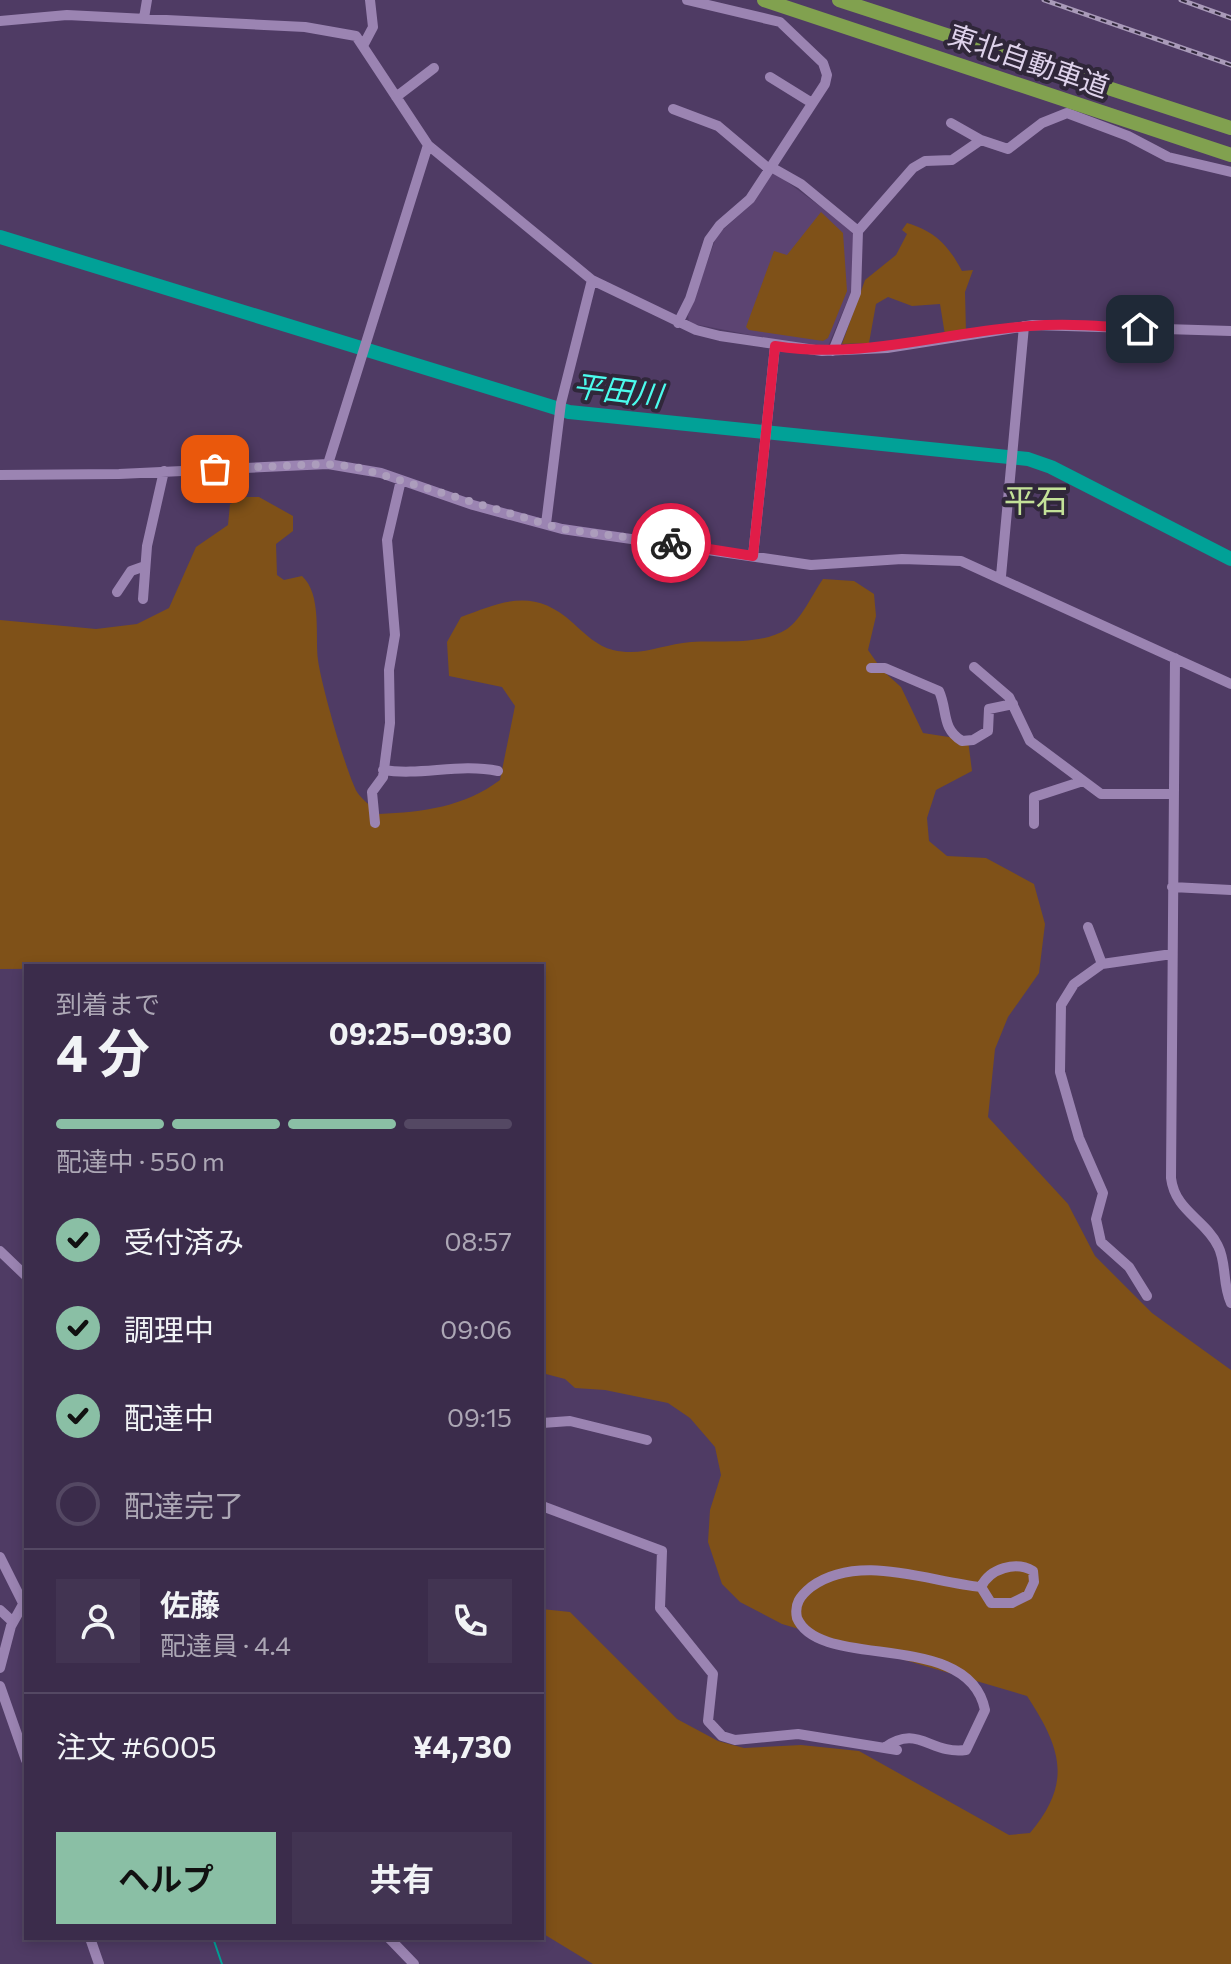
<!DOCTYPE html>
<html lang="ja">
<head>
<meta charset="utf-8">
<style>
  body { margin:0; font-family:Commissioner,"Noto Sans JP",sans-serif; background:#423452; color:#f1f3f6; height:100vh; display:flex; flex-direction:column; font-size:30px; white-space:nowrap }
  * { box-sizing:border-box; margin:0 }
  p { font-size:26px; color:#aca7b5 }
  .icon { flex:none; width:44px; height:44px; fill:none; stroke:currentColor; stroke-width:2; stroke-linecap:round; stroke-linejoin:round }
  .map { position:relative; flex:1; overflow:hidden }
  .details { position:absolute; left:24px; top:964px; width:520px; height:976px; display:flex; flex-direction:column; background:#3b2c4b; border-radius:0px; box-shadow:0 4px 12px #0003,0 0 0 2px #544863 }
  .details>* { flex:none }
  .pin { position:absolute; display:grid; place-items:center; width:68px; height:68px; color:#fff; margin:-34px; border-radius:16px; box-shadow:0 4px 12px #0006 }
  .courier { position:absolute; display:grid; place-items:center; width:80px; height:80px; margin:-40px; border:6px solid #e11d48; border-radius:50%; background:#fff; color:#222; box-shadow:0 2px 10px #0007 }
  .head em { font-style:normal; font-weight:700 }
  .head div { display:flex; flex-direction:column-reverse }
  .head { display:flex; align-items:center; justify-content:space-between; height:136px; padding:0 32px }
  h1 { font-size:52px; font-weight:700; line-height:60px }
  .bar { display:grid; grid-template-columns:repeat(4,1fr); gap:12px 8px; align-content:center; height:96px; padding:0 32px }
  .bar i { height:10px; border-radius:6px; background:#544863 }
  .bar .current { background:#8abfa5 }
  .bar p { grid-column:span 4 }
  .line { display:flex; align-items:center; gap:20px; padding:0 32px; border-top:2px solid #544863 }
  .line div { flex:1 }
  .round { display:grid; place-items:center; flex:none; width:84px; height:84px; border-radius:0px; background:#423452 }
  ol { padding:0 32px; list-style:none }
  li { display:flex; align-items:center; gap:24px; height:88px }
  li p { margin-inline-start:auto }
  li .icon { padding:8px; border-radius:50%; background:#8abfa5; color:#111; stroke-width:4 }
  li:last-child { color:#aca7b5 }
  li i { width:44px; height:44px; border:4px solid #544863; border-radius:50% }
  .cta { display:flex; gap:16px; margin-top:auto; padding:16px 32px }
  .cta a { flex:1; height:92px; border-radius:0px; background:#8abfa5; color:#111; font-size:32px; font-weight:700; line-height:92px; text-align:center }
  .cta a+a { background:#423452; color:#f1f3f6 }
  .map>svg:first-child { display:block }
  .built { fill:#5c4472 }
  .green { fill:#7f5118 }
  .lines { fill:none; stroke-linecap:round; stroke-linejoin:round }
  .stream { stroke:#01a197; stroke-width:2 }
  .river { stroke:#01a197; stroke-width:14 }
  .minor { stroke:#9b84b2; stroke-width:10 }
  .highway { stroke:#81a14f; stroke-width:14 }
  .rail-casing { stroke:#a99ab9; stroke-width:5 }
  .rail { stroke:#30273a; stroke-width:2; stroke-dasharray:6; stroke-linecap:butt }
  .done { stroke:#ac9dbc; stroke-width:8; stroke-dasharray:0 14.4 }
  .route { stroke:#e11d48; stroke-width:10 }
  .labels { text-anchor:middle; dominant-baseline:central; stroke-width:8; stroke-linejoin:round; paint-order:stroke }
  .street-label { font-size:28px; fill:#ded2eb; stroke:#30273a }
  .water-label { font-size:30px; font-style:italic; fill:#4bfced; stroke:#30273a }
  .quarter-label { font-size:32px; fill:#c3e198; stroke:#30273a }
</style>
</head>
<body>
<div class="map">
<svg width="1231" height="1964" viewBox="0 0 1231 1964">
  <rect width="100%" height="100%" fill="#4f3b64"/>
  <path class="built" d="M775,173L851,229L853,234V288L828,346L781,341L689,323L688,315L717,235L746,209L770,174Z"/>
  <path class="green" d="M821,212L843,233L847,291L828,338L823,341L749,330L746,327L774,251L787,255Z
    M907,223C936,232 948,245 962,271L973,270L965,292L966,332L945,335L940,304L912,306L888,297L876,304L869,343L842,344L865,280L896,255L907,234L902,230Z
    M246,497H259L293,516V531L276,544L277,575L284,580L302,576C322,594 315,636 318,660C321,684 346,772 357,792C362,800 373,807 379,814C423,812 464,807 500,780L515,706L502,687L449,676L447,642L461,617C504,601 534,587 573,623C585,634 597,646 613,650C642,657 663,644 691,642C721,640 760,646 787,629C801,620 813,593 823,579L854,581L874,594L876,616L868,650L882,670L901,687L923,733L968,740L972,771L936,790L927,818L929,841L947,856L986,858L1034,884L1045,924L1039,973L1008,1017L995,1049L988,1117L1068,1204L1095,1256L1152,1313L1231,1370V1964H593L542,1933V1609L570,1612L677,1719L718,1741L744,1748L801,1745L859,1751L1009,1835L1030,1833C1073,1782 1061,1748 1027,1696L782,1624L740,1602L722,1584L708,1542L710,1510L721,1475L715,1447L690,1418L668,1403L605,1390L575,1388L565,1379L542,1373V966L0,969V620L96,629L137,624L169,608L196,547L228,525L230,504Z"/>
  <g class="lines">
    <path class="stream" d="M213,1938L222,1964"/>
    <path class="river" d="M0,237L569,412L1028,459L1051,467L1231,559"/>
    <path class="minor" d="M144,18L147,0
      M0,21L67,15L305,27L356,36L428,145L592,280L696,330L720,336L822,351L887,348L1033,325L1231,331
      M364,44L373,27L370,0
      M770,77L812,103
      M396,97L434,68
      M673,109L718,126L769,169
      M951,123L981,140L1008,149L1042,123L1067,113L1128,136L1168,157L1231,172
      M771,167L801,184L858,231L856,293L833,351
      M858,231L913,168L925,161L952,160L981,140
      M678,323L690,299L709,240L720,225L750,199L825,84L827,75L823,63L780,22L687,0
      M328,464L428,145
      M0,475L119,474L328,464L381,473L473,505L562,529L811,565L902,559L961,561L1231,684
      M546,524L561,403L592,280
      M753,556L775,346
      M1001,576L1024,326
      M117,592L131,571L145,566
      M143,599L147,546L164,471
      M1175,658L1171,1178C1175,1211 1205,1219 1218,1246C1227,1263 1222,1284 1231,1303
      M974,667L1009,697L1030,741L1101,794H1173
      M871,668H885L939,691C948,711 941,728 962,741L973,740L988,731L989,709L1013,704
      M383,770C421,776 459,763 498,771
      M375,823L372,792L383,777L390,723L389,670L395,635L387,540L401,480
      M1034,824V797L1083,781
      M1172,887L1231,890
      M1088,927L1102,964
      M0,1251L26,1276
      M1147,1296L1129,1267L1101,1242L1096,1219L1103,1193L1079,1138L1060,1072L1061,1005L1074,984L1102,964L1172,954
      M542,1423L570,1421L647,1440
      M542,1506L662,1551L660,1608L713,1674L708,1721L722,1736L735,1740L798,1734L897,1750
      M0,1557L23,1603
      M0,1610L13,1622
      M0,1668L11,1626L26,1599
      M0,1686L26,1760
      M884,1748C918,1723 930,1755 966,1750L985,1710C969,1628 820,1672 797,1618C794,1604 800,1596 811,1587C859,1552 929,1582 981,1587L991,1603H1012L1028,1595L1034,1582L1033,1571C1016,1561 990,1568 981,1587
      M90,1938L99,1964
      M389,1938L414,1964"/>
    <path class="highway" d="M764,0L1231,155
      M839,0L1231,128"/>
    <defs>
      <path id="rail" d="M1044,0L1231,65
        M1181,0L1231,18"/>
    </defs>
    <use href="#rail" class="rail-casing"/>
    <use href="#rail" class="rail"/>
  </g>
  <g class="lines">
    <path class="done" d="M215,469L326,464L356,467L562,529L671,543"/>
    <path class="route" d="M671,543L753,556L775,346C865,360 942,332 1030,326C1066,323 1104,326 1140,329"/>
  </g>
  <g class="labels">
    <g class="street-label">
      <text transform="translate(1029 60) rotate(19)">東北自動車道</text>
    </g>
    <g class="water-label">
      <text transform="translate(618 389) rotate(7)">平田川</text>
    </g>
    <g class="quarter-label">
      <text x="1036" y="499">平石</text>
    </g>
  </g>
</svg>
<div class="pin" style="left:215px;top:469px;background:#ea580c"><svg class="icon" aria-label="bag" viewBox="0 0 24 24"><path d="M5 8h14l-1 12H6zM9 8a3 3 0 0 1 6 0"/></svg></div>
<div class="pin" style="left:1140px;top:329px;background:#1f2937"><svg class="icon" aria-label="home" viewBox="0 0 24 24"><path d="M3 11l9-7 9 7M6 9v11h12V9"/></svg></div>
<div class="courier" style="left:671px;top:543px"><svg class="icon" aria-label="bike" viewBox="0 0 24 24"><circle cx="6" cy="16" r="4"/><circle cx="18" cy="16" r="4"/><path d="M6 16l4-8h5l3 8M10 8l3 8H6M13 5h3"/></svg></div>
<section class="details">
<div class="head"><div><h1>4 分</h1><p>到着まで</p></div><em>09:25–09:30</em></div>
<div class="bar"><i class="current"></i><i class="current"></i><i class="current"></i><i></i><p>配達中 · 550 m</p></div>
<ol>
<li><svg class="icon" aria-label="check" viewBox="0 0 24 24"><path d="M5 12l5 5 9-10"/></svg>受付済み<p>08:57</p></li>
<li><svg class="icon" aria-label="check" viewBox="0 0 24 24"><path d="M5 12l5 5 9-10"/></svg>調理中<p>09:06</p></li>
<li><svg class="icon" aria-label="check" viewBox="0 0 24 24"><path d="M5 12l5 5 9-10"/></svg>配達中<p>09:15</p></li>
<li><i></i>配達完了</li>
</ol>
<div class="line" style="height:144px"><a class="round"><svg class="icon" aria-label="person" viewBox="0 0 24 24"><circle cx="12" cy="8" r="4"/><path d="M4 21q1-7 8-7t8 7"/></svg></a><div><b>佐藤</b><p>配達員 · 4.4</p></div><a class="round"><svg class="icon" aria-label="phone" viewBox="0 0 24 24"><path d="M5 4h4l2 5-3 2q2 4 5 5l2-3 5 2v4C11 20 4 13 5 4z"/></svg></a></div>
<div class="line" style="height:104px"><div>注文 #6005</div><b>¥4,730</b></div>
<div class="cta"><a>ヘルプ</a><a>共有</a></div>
</section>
</div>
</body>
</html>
